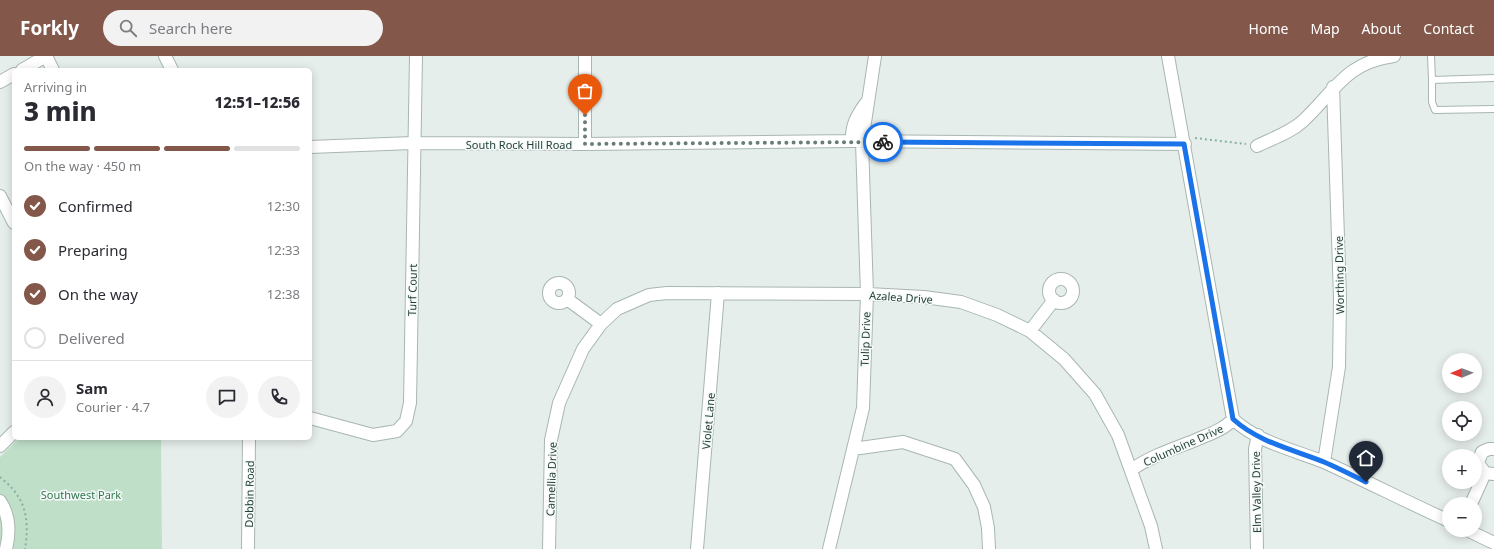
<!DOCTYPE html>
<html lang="en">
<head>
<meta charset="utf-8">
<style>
  body { margin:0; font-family:"Noto Sans",sans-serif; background:#f2f2f3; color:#2b2b33; height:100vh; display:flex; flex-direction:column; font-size:15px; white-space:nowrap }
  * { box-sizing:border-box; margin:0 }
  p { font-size:13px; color:#7c7c81 }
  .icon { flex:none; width:22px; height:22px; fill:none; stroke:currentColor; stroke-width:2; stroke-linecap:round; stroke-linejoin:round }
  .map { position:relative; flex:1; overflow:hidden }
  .sheet { position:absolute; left:12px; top:12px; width:300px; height:372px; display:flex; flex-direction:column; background:#fff; border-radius:6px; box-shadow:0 2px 10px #0003 }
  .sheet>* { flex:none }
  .needle { width:26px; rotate:269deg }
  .fabs { position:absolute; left:1442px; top:297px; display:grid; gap:8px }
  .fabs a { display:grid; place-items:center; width:40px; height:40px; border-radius:50%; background:#fff; box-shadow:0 2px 10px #0003; font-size:20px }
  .pin { position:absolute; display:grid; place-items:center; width:34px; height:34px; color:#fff; margin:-41px -17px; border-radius:50% 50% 50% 0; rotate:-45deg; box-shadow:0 0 4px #0007 }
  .pin .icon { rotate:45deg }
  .courier { position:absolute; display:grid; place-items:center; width:40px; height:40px; margin:-20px; border:3px solid #1a73e8; border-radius:50%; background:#fff; color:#222; box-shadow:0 1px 5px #0007 }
  .overview em { font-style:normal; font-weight:800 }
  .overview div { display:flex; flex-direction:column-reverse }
  .overview { display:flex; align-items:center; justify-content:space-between; height:68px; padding:0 12px }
  h1 { font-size:26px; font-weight:800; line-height:30px }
  .bar { display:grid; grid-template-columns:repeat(4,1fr); gap:6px 4px; align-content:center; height:48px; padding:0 12px }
  .bar i { height:5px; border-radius:3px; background:#e1e1e2 }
  .bar .active { background:#835749 }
  .bar p { grid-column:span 4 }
  .line { display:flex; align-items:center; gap:10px; padding:0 12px; border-top:1px solid #e1e1e2 }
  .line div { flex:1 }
  .round { display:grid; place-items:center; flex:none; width:42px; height:42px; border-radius:21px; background:#f2f2f3 }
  ol { padding:0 12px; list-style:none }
  li { display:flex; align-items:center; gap:12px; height:44px }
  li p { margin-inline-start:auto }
  li .icon { padding:4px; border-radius:50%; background:#835749; color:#fff; stroke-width:4 }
  li:last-child { color:#7c7c81 }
  li i { width:22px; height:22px; border:2px solid #e1e1e2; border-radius:50% }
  header { display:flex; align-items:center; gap:24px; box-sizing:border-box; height:56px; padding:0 20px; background:#835749; color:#fff }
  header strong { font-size:19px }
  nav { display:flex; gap:22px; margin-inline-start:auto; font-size:14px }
  .search { width:280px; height:36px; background:#f2f2f3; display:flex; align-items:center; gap:10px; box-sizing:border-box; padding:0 14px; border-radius:22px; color:#7c7c81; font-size:15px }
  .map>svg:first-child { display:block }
  .green { fill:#bfdfc9 }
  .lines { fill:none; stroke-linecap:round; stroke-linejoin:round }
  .lane-casing { stroke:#a8b6b2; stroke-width:8 }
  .street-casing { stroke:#a8b6b2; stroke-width:14 }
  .path { stroke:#87b1a6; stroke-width:2; stroke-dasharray:2 3; stroke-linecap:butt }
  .lane { stroke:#fff; stroke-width:6 }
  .street { stroke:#fff; stroke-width:12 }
  .done { stroke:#687d78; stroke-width:4; stroke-dasharray:0 7.2 }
  .route { stroke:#1a73e8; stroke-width:5 }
  .labels { text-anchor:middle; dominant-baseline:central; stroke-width:3; stroke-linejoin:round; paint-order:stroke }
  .street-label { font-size:11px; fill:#24403a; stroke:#f6faf9 }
  .park-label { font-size:11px; fill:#2f774e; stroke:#f6faf9 }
</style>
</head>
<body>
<header>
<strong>Forkly</strong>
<div class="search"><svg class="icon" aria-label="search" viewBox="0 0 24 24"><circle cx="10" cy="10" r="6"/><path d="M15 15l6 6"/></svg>Search here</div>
<nav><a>Home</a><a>Map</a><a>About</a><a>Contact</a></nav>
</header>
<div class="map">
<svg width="1494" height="493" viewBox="0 0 1494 493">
  <rect width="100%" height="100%" fill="#e6eeeb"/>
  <path class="green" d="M19,382H161L162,493H0V401Z"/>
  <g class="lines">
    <defs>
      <path id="lane" d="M1431,0L1432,24L1494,22
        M1432,24V46L1435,54L1494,53"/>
      <path id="street" d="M46,0L53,14
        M165,0L172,14
        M1168,0L1233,363C1257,386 1294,394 1324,406C1366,425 1407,446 1449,465
        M22,14L46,0
        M0,26L14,18
        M852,85C851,70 857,59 866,47
        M585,88V0
        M1257,90C1273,82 1290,77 1303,65C1335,35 1346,6 1394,0
        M310,91L412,87L585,88L852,85L1185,88
        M0,140L14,167
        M1049 235a12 12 0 1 1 24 0a12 12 0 1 1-24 0Z
        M549 237a10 10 0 1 1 20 0a10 10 0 1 1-20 0Z
        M567,243L601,268
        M1030,275L1054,244
        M310,362L373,379L397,375L406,365L410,347L416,0
        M0,390L14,376
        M853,393L903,386L955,403L974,429L984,451L988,472L989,493
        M1494,393H1489L1482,396L1478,407L1485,417L1494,418
        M1324,406L1339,311L1340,242L1333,31
        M1131,414C1151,400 1173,393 1196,384C1209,378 1224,374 1233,363
        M0,445C10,460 10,477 6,493
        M1471,448L1485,417
        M1467,474L1494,487
        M248,493L249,382
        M549,493L551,384L559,347L583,293L601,268L617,253L649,239L667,237L868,238L924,241L961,246L997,259L1030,275L1064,303L1095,338L1118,379L1151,470L1156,493
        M697,493L718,237
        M829,493L863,352L867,238L862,86L875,0
        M1257,493L1255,393L1258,379"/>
    </defs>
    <use href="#lane" class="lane-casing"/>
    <use href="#street" class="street-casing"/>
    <path class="path" d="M1195,82L1246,88
      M0,421C6,426 13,432 17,439C28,453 28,476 25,493"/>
    <use href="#lane" class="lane"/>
    <use href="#street" class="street"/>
  </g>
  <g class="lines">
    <path class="done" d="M585,59V88L883,86"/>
    <path class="route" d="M883,86L1184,88L1233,363C1258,386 1294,394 1324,406C1338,412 1352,419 1366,426"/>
  </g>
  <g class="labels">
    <g class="street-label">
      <text x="519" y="88">South Rock Hill Road</text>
      <text transform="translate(1339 219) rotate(-91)">Worthing Drive</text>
      <text transform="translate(412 234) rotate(-89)">Turf Court</text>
      <text transform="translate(901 241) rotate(4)">Azalea Drive</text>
      <text transform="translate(865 283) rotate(-88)">Tulip Drive</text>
      <text transform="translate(708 365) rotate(-85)">Violet Lane</text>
      <text transform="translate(1183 389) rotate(-24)">Columbine Drive</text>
      <text transform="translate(551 423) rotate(-88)">Camellia Drive</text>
      <text transform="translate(1256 436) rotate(-91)">Elm Valley Drive</text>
      <text transform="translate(249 438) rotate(-89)">Dobbin Road</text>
    </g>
    <g class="park-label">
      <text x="81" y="438">Southwest Park</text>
    </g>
  </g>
</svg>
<div class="fabs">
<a><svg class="needle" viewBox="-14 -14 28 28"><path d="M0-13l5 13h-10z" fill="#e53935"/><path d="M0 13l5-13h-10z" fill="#7c7c81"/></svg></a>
<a><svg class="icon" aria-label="locate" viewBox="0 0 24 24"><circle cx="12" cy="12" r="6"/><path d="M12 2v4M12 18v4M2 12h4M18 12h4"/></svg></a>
<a>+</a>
<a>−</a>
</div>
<div class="pin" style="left:585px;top:59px;background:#ea580c"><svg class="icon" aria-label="bag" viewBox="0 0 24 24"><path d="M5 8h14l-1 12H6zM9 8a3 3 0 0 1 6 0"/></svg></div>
<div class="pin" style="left:1366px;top:426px;background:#1f2937"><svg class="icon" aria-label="home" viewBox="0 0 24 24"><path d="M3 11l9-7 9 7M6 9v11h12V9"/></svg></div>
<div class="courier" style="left:883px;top:86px"><svg class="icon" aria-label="bike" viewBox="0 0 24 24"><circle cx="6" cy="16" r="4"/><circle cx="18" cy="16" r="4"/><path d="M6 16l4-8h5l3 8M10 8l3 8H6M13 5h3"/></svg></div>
<section class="sheet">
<div class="overview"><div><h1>3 min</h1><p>Arriving in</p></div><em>12:51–12:56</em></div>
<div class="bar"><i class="active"></i><i class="active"></i><i class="active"></i><i></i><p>On the way · 450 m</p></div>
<ol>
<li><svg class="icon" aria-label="check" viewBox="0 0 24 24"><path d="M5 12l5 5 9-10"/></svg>Confirmed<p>12:30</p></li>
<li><svg class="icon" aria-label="check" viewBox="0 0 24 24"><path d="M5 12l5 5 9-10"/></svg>Preparing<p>12:33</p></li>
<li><svg class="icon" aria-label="check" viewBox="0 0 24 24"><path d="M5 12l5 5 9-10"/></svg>On the way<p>12:38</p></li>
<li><i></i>Delivered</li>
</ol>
<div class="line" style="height:72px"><a class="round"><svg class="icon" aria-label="person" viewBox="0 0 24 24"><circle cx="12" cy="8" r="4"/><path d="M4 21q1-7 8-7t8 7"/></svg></a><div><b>Sam</b><p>Courier · 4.7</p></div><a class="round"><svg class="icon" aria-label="chat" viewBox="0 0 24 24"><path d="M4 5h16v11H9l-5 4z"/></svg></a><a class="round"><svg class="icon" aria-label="phone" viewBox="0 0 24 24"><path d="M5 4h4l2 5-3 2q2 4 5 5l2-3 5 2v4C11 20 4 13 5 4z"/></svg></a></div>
</section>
</div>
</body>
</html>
